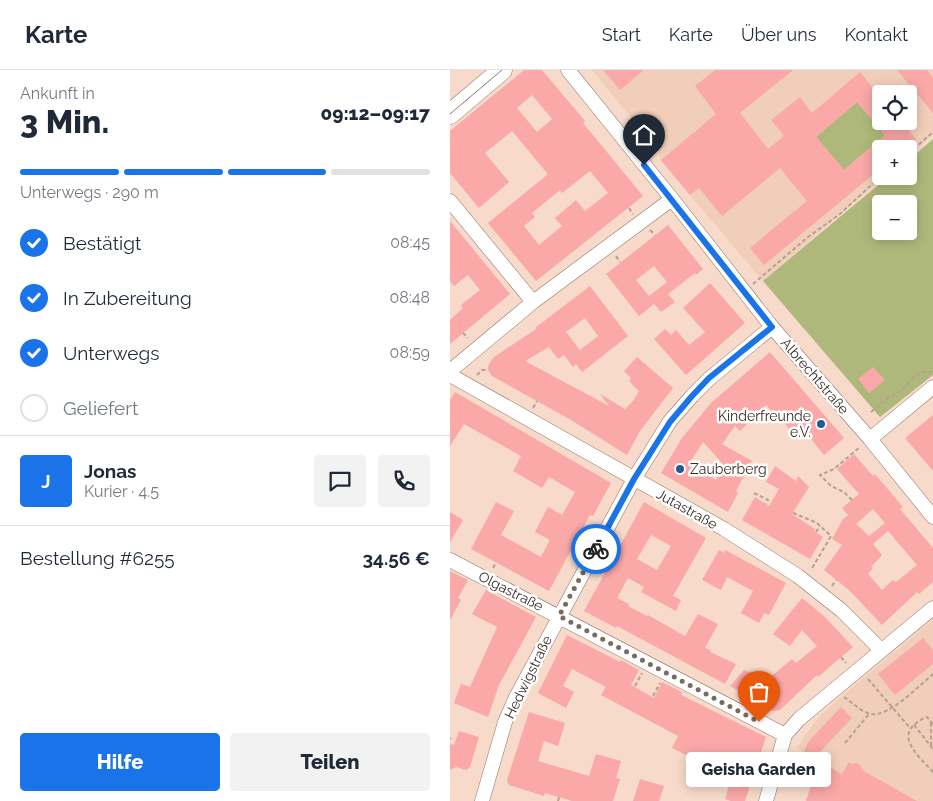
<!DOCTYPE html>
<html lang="de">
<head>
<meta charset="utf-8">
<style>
  body { margin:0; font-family:Raleway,sans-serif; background:#f2f2f3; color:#1f2937; height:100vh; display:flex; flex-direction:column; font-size:19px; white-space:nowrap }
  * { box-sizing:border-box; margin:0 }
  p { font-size:16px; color:#747a83 }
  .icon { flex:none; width:28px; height:28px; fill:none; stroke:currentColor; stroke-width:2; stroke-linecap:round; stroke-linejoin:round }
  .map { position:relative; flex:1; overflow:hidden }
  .side { display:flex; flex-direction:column; background:#fff; width:450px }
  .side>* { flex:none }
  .buttons { position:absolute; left:422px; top:15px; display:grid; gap:10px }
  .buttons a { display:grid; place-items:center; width:45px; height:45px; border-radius:5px; background:#fff; box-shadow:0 2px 12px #0003; font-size:25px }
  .pin { position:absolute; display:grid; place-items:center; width:42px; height:42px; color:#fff; margin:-51px -21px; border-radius:50% 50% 50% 0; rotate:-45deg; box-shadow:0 0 5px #0007 }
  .pin .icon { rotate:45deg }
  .courier { position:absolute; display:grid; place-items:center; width:50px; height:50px; margin:-25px; border:4px solid #1a73e8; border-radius:50%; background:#fff; color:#222; box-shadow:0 1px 6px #0007 }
  .bubble { position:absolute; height:35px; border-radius:5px; background:#fff; box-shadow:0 2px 12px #0003; font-size:16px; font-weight:800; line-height:35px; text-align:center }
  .summary em { font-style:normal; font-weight:800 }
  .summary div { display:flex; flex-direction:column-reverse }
  .summary { display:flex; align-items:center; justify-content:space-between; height:85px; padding:0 20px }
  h1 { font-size:32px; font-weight:800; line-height:38px }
  .bar { display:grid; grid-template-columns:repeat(4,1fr); gap:8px 5px; align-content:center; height:60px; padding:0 20px }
  .bar i { height:6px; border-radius:4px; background:#e0e1e3 }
  .bar .on { background:#1a73e8 }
  .bar p { grid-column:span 4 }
  .line { display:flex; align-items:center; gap:12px; padding:0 20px; border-top:1px solid #e0e1e3 }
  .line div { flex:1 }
  .round { display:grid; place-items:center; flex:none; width:52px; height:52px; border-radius:5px; background:#f2f2f3 }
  ol { padding:0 20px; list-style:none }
  li { display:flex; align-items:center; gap:15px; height:55px }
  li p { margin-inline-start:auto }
  li .icon { padding:5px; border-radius:50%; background:#1a73e8; color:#fff; stroke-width:4 }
  li:last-child { color:#747a83 }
  li i { width:28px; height:28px; border:2px solid #e0e1e3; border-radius:50% }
  .action { display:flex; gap:10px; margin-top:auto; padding:10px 20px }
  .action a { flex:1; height:58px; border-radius:5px; background:#1a73e8; color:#fff; font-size:20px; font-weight:800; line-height:58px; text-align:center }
  .action a+a { background:#f2f2f3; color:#1f2937 }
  header { display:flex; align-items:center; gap:30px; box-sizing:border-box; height:70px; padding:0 25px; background:#fff; border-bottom:1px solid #e0e1e3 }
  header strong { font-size:24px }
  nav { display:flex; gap:28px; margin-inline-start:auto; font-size:18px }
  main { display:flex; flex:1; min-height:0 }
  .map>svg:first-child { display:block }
  .built { fill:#f1ceb9; fill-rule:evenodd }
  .green { fill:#afb87b; fill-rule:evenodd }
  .building { fill:#faa8a8; fill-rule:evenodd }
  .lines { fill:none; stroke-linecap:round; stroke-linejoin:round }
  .minor-casing { stroke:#8b7162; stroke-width:15 }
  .secondary-casing { stroke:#8b7162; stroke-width:21 }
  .path { stroke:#b7a093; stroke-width:2; stroke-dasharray:4 2.5; stroke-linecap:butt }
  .minor { stroke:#fff; stroke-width:14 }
  .secondary { stroke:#fff; stroke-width:20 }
  .tram { stroke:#89766b; stroke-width:1 }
  .done { stroke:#7b6a60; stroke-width:5; stroke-dasharray:0 9 }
  .route { stroke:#1a73e8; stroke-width:6 }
  .poi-dot { fill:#265c95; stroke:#fff; stroke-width:2 }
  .labels { text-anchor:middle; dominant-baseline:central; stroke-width:5; stroke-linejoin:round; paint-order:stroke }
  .street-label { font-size:14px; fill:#382d27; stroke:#fff }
  .poi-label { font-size:14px; fill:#382d27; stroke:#fff; text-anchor:end }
</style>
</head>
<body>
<header>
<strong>Karte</strong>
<nav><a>Start</a><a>Karte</a><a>Über uns</a><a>Kontakt</a></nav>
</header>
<main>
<section class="side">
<div class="summary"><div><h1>3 Min.</h1><p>Ankunft in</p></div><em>09:12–09:17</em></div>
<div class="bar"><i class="on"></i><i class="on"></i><i class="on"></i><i></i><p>Unterwegs · 290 m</p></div>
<ol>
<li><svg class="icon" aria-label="check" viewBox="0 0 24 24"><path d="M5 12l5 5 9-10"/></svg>Bestätigt<p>08:45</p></li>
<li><svg class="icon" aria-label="check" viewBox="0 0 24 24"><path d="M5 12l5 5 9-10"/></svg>In Zubereitung<p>08:48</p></li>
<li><svg class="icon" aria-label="check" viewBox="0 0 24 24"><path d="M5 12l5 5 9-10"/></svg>Unterwegs<p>08:59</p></li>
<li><i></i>Geliefert</li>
</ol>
<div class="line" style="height:90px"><b class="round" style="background:#1a73e8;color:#fff">J</b><div><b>Jonas</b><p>Kurier · 4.5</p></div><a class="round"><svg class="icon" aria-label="chat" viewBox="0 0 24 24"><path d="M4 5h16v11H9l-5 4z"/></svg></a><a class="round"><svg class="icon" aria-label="phone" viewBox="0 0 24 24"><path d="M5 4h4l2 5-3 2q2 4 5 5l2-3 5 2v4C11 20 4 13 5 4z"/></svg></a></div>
<div class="line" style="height:65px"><div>Bestellung #6255</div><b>34.56 €</b></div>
<div class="action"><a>Hilfe</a><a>Teilen</a></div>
</section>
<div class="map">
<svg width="483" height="731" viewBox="0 0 483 731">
  <rect width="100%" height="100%" fill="#f7dac9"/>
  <path class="built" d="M142,0H483V65L459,85V79H431V106H435L313,211L210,90L209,82ZM431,24H459V51H431Z
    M483,550V731H440L347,678L366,650L387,630Z"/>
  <path class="green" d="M407,32L435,65L394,100L366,67Z
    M483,69V305L430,347L313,211L439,106H459V90ZM431,134H459V161H431Z"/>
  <path class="building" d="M74,0H92L135,51L133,53L193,126L86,211L38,153L97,105V103L62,61L35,83L59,112L29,138L0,103V61ZM82,25L102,49L87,62L67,38ZM140,101L158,123L135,141L126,130L105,148L112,156L89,175L74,156L85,147L82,143L110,120L112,123Z
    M153,0H194L170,20Z
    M265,0H343L290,43L318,79L334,66L321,50L350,27L362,43L410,2L431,28V51H451L466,69L455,79H431V98L314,195L300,178L357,131L330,98L272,146L249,118L240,125L211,90L266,44L245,16ZM407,32L435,65L394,100L366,67Z
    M447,0H477L483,8V43Z
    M0,151L60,224L0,274V250L13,238L11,235L30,220L18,205L4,216L0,211Z
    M218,155L253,199L246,205L245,203L218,224L225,232L211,242L204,234L189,246L156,204ZM204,196L217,212L199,226L186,210Z
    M260,213L295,253L236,305L204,269L215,259L221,265L226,260L239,275L255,262L233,238Z
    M140,216L178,266L132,302L126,294L123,297L114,285L108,289L99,277L75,291L159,336L150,324L175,339L183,331L189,321L179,311L181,308L174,301L187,287L223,318L190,361L177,385L121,350L42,306L38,300L39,294L44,287L86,259L85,258ZM135,248L148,266L130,280L116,262Z
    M320,282L394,368L374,385L353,359L345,366L326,343L325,345L316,335L290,361L285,356L272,374L302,391L286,421L288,423L278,442L211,403L232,368L261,333ZM253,372L274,395L266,410L239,394Z
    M423,297L435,310L419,323L408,309Z
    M5,322L161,413L143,446L140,445L99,521L21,479L46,432L64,441L51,465L91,487L100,470L85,462L98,437L112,445L125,422L99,407L92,418L63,401L71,386L14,354L0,376V330Z
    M483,345V401L455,368Z
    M404,384L423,406L425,404L453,437L450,439L483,478V512L469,524L467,522L432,555L400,521L374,500L392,475L382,469L393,449L398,445L392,438L409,424L387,399ZM423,439L435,453L419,466L406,454ZM438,461L467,495L446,512L443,510L432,520L418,504L423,498L421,497L432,485L423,474Z
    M325,396L346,411L348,406L359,417L342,444L365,459L364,461L373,467L360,489L292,450L305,427L319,436L329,419L316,412Z
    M194,432L256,468L223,526L231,530L226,541L191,522L194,517L178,508L167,528L179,534L178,536L197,546L198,545L235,566L248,544L268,554L255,578L261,580L260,582L286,594L275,614L167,556L166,558L134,541ZM201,465L221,476L207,500L187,489Z
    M0,442L13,450L0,472Z
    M269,480L274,483L275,480L336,513L319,545L314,543L309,553L291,543L303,521L277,507L271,520L252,510Z
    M0,501L18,510L8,528L11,530L0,550Z
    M36,520L86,547L49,615L38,647L4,633L11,614L20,617L47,557L22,544Z
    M352,528L374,546L403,577L368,607L367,605L330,640L323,641L280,616L294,600L318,609L342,589L346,593L367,576L352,560L340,576L323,564Z
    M117,565L170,592L171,590L189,600L181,615L204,628L212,612L232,622L231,625L316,667L295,731H281L275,729L285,694L244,682L242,688L222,678L228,666L151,625L156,617L122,599L113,616L124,622L116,638L88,623Z
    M473,568L483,580V594L445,625L428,604Z
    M391,637L402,648L364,688L392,704L399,692L402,694L407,693L411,696L412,700L467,731H356L361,715L343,711L358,672Z
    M79,642L115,653L108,676L94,671L88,691L139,706L146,684L171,691L166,708L170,709L163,731H122L95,723L94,726L59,715L57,710Z
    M9,661L29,667L20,697L16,700L6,697L0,700V674L4,675Z
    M190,709L214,716L209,731H183Z"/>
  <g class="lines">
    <defs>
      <path id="minor" d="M118,0L222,129L322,257L420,369L483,447
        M0,131L83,232
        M0,301L83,232L222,129
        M0,305L274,459L348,506L391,540L431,580
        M420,369L483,317
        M0,490L335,665
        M32,731L55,652L66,627L184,409L220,351L242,326L259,309L322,257
        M316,731L335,665L349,649L483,538"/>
      <path id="secondary" d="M0,44L52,0"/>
    </defs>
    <use href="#minor" class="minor-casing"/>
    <use href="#secondary" class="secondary-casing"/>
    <path class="path" d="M459,83L483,62
      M179,138L183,144
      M200,160L205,165
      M166,186L170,192
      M303,214L358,167L390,144L431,106
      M13,263L18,268
      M27,305L32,300H38
      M83,338L87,331
      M421,342L438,328L451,321L465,306L474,302H483
      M304,423L318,430L316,434
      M402,430L394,422L381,416L370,405L384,399L410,377
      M343,443L367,453L381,466L361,500
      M366,462L370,456
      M43,498L46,493
      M382,516L386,510
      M391,587L396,593
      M418,609L460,658
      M185,616L192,603
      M203,626L210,613
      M394,627C402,632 411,642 421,644C438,648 470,615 483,604
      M483,654L477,647C472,648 468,652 464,655C447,670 473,690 483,702
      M464,655L483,679
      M0,668L1,669
      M395,673L419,644
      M481,676V652
      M108,731L109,727"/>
    <use href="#minor" class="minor"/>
    <use href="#secondary" class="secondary"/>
    <path class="tram" d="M0,44L52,0"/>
  </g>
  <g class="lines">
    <path class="done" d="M146,479L109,546L309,652"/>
    <path class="route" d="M146,479L184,409L220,352L242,326L259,308L322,257L194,95"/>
  </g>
  <g class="poi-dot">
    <circle cx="371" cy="354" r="5"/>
    <circle cx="230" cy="399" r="5"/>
  </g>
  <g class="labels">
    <g class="street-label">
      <text transform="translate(365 306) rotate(49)">Albrechtstraße</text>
      <text transform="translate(237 439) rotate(29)">Jutastraße</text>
      <text transform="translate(61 521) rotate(27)">Olgastraße</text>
      <text transform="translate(78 607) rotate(-64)">Hedwigstraße</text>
    </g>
    <g class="poi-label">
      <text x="361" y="346">Kinderfreunde<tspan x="361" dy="16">e.V.</tspan></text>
      <text x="240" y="399" text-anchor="start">Zauberberg</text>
    </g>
  </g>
</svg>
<div class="buttons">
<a><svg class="icon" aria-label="locate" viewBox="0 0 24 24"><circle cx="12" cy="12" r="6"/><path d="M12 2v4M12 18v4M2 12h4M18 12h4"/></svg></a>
<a>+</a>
<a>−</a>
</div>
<div class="pin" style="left:309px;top:652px;background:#ea580c"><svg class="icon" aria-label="bag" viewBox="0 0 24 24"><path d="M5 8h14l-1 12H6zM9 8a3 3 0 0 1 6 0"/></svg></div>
<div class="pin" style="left:194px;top:95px;background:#1f2937"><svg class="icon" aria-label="home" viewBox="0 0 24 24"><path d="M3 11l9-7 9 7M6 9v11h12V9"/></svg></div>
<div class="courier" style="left:146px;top:479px"><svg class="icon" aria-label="bike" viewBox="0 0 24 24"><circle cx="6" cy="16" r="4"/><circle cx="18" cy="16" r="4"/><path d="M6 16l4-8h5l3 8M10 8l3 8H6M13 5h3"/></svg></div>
<div class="bubble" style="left:236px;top:682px;width:145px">Geisha Garden</div>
</div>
</main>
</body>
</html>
